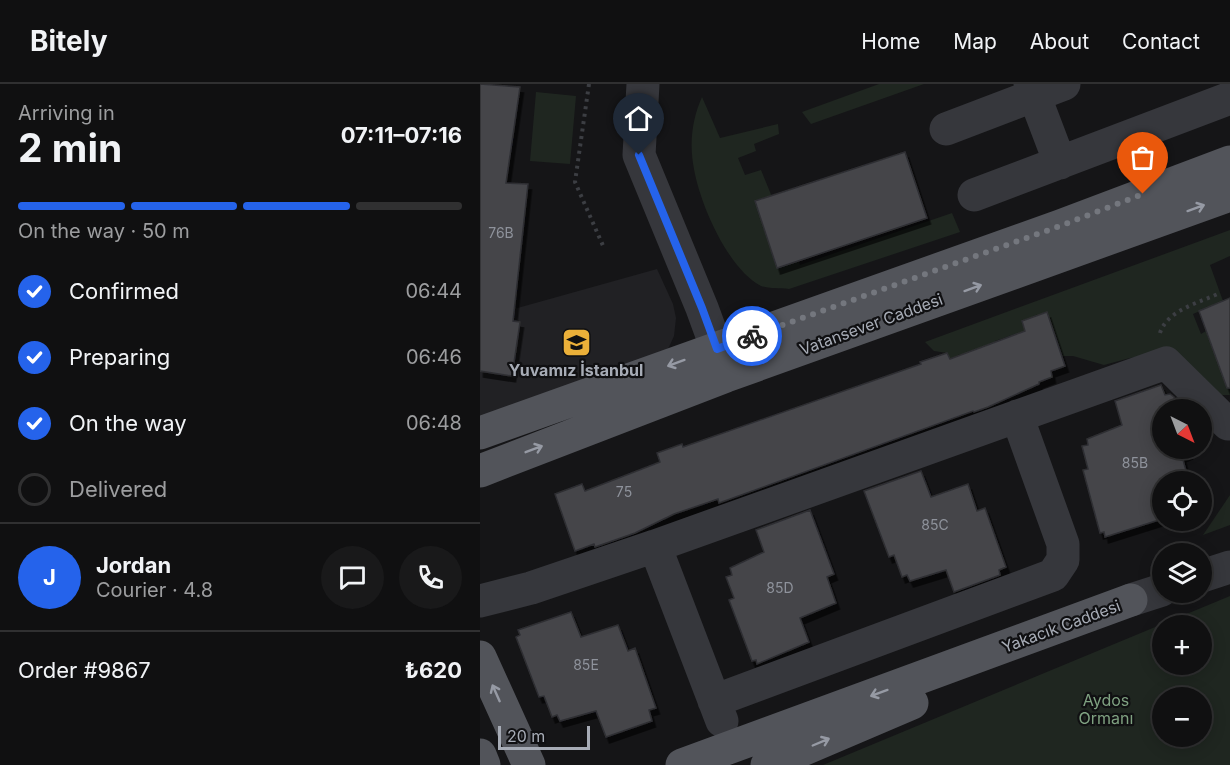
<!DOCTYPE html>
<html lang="en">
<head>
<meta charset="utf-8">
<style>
  body { margin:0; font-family:Inter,sans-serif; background:#19191a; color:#f1f3f6; height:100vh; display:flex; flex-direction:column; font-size:22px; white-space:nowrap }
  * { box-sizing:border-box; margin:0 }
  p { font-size:20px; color:#9c9d9f }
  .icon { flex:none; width:33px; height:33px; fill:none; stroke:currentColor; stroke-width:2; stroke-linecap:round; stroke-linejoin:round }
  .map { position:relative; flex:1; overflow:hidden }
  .panel { display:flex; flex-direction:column; background:#101011; width:480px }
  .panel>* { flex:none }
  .needle { width:39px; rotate:138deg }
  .buttons { position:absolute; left:672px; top:315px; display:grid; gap:12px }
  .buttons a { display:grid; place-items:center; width:60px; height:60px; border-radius:50%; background:#101011; box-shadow:0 3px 15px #0003,0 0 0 2px #303031; font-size:30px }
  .scale { position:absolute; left:18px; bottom:15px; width:92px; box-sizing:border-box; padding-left:6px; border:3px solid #a7acb6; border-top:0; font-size:16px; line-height:21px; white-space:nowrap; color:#a7acb6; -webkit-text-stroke:4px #101012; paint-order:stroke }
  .pin { position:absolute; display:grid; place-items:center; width:51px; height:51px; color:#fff; margin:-62px -26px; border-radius:50% 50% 50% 0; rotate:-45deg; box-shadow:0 0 6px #0007 }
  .pin .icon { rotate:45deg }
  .courier { position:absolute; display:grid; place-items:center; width:60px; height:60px; margin:-30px; border:4px solid #2563eb; border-radius:50%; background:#fff; color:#222; box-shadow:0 2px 8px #0007 }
  .headline em { font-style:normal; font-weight:700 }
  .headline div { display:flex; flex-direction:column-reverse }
  .headline { display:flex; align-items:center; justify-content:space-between; height:102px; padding:0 18px }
  h1 { font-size:39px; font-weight:700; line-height:45px }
  .bar { display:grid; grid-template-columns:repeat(4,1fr); gap:9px 6px; align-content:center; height:72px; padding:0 18px }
  .bar i { height:8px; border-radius:4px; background:#303031 }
  .bar .current { background:#2563eb }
  .bar p { grid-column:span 4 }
  .line { display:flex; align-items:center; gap:15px; padding:0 18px; border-top:2px solid #303031 }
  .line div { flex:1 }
  .round { display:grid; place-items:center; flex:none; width:63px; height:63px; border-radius:32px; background:#19191a }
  ol { padding:0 18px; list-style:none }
  li { display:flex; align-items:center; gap:18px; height:66px }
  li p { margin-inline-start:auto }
  li .icon { padding:6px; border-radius:50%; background:#2563eb; color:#fff; stroke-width:4 }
  li:last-child { color:#9c9d9f }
  li i { width:33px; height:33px; border:3px solid #303031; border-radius:50% }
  header { display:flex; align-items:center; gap:36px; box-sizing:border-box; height:84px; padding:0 30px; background:#101011; border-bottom:2px solid #303031 }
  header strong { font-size:28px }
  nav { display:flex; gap:33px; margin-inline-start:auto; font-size:21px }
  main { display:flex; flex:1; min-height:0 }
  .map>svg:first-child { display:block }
  .built { fill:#212124 }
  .green { fill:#1f2620; fill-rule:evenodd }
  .building { fill:#44454a; stroke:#2f2f33; stroke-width:1.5; filter:url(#shadow) }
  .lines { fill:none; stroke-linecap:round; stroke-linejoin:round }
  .path { stroke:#3c3e43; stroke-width:4; stroke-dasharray:3 4.5; stroke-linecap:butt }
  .minor { stroke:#36373c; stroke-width:33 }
  .major { stroke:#52545a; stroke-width:33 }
  .oneway { stroke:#969aa4 }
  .done { stroke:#74777e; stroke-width:6; stroke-dasharray:0 10.8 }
  .route { stroke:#2563eb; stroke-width:8 }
  .labels { text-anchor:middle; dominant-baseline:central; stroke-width:4.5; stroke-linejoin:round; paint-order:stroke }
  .number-label { font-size:14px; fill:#8e929b }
  .street-label { font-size:16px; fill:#a7acb6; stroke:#101012 }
  .poi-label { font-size:16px; font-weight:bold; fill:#a7acb6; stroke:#101012 }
  .park-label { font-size:16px; fill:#7fa181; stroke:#101012 }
</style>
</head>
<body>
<header>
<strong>Bitely</strong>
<nav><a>Home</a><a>Map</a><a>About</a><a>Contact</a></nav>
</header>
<main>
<section class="panel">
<div class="headline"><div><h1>2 min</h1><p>Arriving in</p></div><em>07:11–07:16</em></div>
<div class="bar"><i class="current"></i><i class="current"></i><i class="current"></i><i></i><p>On the way · 50 m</p></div>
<ol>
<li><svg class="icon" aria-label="check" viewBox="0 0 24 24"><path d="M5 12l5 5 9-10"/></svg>Confirmed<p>06:44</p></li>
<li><svg class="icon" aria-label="check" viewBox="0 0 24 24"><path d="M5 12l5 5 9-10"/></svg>Preparing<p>06:46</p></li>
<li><svg class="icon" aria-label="check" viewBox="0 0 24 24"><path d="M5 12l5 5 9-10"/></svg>On the way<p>06:48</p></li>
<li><i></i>Delivered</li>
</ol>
<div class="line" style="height:108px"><b class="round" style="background:#2563eb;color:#fff">J</b><div><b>Jordan</b><p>Courier · 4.8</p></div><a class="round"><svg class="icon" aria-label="chat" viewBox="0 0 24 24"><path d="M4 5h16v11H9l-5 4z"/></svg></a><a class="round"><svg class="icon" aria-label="phone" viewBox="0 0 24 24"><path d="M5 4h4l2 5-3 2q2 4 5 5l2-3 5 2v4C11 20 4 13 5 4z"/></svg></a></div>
<div class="line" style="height:78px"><div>Order #9867</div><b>₺620</b></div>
</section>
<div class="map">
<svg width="750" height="681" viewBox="0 0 750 681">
  <defs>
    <filter id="shadow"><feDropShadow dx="3.5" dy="6" stdDeviation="0" flood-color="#0009"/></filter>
  </defs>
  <rect width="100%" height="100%" fill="#151517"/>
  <path class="built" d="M177,185L193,220L196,234L194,252L189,263L179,275L0,340V224L34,225Z"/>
  <path class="green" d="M399,0H444L331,40L322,28Z
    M56,8L96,12L90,80L50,77Z
    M222,13L240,54L298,40L299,50L274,60L276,67L258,74L265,91L281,86L320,181L472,129L480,148L309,205C300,204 289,205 281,202C248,185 220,120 214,85C209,60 212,35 222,13Z
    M750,146V172L730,181L743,217L713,230L721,250L726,247L738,279L750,280V311H735L684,270L650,274L624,281L593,272H582L566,228L542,237L545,247L515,257L516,261L483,273L481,270L470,275L467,269L454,267L445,258Z
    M750,411V441L723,451Z
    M750,512V681H343ZM682,542H722V580H682ZM682,614H722V652H682Z"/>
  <path class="building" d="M0,0L40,3L26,99L48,100L33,237L40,238L32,292L0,287Z
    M425,68L447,134L297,184L275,117Z
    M750,214V304H747L719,227Z
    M567,228L585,282L571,287L572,293L559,298V300L508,323L494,328L493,327L239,419L238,415L194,430L155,449L115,463L114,460L95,467L75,410L102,400L105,407L180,378L177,369L202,360L203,363L441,280L440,278L467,269L470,275L545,247L542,237Z
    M681,301L685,311L690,310L694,313L697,326H682V364H708L709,369L702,372L709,398H682V407L672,411L679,436L625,453L624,448L620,449L603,386L608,385L602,362L608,361L607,355L642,341L635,317Z
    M441,387L451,413L488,400L497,427L505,424L526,483L519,486L520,491L474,508L466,486L430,497L427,491L422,493L414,471L409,473L384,407Z
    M330,426L354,490L347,493L356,519L320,534L329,558L277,580L276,576L272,577L249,516L254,514L246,493L252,491L250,484L284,468L276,446Z
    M91,528L101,553L138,541L148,567L155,564L176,624L169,626L172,637L126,653L116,627L80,637L77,631L72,633L64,612L59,613L36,553L40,551L38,546Z"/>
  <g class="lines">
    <path class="path" d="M109,0L95,98L124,164
      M680,249C687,226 721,218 740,209"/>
    <path class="minor" d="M163,0L159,71L222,224L237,265
      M550,0L580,79
      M466,45L584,0
      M494,111L750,14
      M722,492L750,483
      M651,516L682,506
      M0,517L51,504L175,462
      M234,617L573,491L583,476V460L537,332
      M242,637L175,462L686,279L748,340"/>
    <path class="major" d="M0,349L580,142L750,78
      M0,387L246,292L750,111
      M0,573L49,681
      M0,671L4,681
      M202,681L651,516
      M287,681L432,619"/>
  </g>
  <defs><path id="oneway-shaft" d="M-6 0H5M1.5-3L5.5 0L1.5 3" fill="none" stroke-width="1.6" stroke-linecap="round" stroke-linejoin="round" transform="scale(1.5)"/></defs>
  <g class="oneway">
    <use href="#oneway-shaft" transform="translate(716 124) rotate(-20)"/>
    <use href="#oneway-shaft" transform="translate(493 204) rotate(-20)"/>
    <use href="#oneway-shaft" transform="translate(196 279) rotate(160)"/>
    <use href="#oneway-shaft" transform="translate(54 365) rotate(-21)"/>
    <use href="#oneway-shaft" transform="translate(16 609) rotate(-114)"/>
    <use href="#oneway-shaft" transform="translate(399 609) rotate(160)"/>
    <use href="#oneway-shaft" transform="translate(341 658) rotate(-23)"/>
  </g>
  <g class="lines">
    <path class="done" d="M272,252L580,142L663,110"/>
    <path class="route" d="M159,71L222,224L237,265L272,252"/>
  </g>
  <defs>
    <symbol id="school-square" viewBox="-11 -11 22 22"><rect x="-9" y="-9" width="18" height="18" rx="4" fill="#ebb039" stroke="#101012"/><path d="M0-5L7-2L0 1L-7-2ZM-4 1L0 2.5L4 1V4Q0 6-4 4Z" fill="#111"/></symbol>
  </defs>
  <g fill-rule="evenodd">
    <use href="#school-square" x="80" y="242" width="33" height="33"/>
  </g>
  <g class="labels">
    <g class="number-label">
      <text x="21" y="148">76B</text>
      <text x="655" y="378">85B</text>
      <text x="144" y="407">75</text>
      <text x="455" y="440">85C</text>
      <text x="300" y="503">85D</text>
      <text x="106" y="580">85E</text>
    </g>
    <g class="street-label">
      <text transform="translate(391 240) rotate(-20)">Vatansever Caddesi</text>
      <text transform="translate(581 542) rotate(-20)">Yakacık Caddesi</text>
    </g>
    <g class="poi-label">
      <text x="96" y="286">Yuvamız İstanbul</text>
    </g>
    <g class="park-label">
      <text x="626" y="616">Aydos<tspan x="626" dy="18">Ormanı</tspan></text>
    </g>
  </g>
</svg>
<div class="buttons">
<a><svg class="needle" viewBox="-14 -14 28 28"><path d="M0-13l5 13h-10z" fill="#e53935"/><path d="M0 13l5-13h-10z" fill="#9c9d9f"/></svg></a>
<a><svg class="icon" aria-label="locate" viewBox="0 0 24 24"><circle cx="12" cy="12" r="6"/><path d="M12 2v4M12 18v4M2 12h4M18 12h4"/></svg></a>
<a><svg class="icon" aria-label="layers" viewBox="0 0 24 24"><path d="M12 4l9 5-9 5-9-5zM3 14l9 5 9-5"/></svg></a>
<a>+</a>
<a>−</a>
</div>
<div class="scale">20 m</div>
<div class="pin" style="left:663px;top:110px;background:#ea580c"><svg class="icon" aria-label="bag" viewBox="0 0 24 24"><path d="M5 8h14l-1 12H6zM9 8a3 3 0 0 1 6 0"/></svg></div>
<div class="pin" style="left:159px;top:71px;background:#1f2937"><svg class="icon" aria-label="home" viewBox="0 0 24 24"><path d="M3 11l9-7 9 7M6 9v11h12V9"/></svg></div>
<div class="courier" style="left:272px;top:252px"><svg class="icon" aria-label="bike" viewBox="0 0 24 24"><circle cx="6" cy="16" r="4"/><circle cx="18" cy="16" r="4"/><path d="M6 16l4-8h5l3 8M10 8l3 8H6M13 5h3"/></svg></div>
</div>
</main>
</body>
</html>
